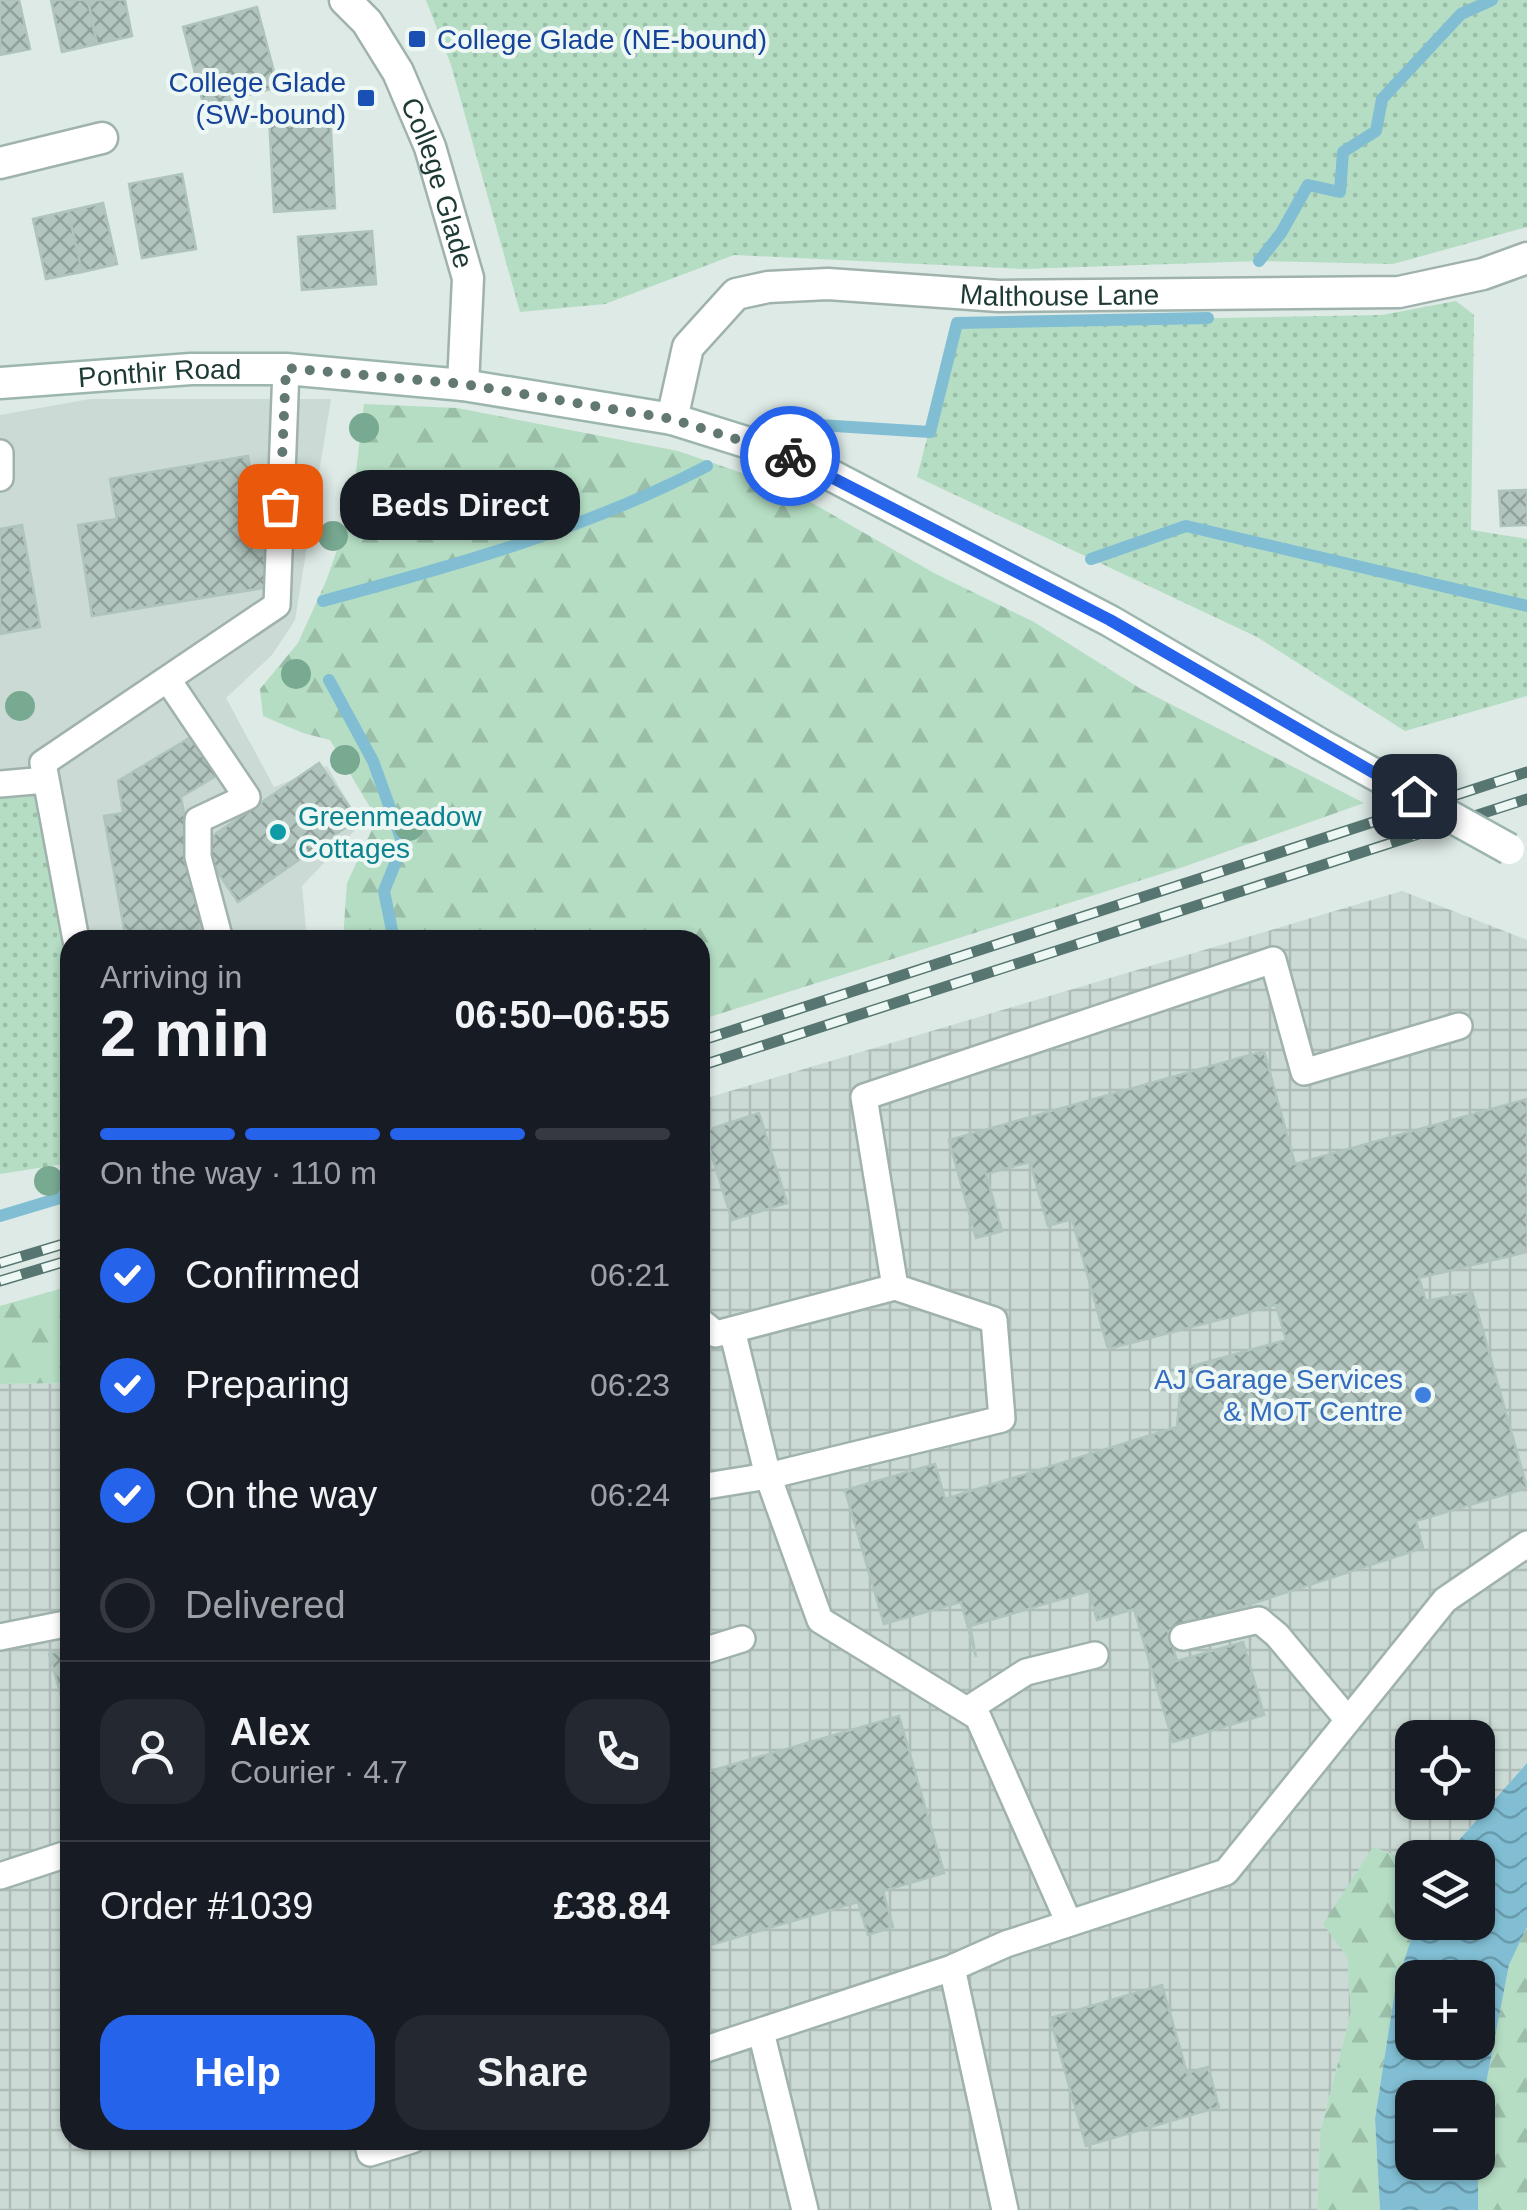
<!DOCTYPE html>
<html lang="en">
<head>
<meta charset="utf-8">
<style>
  body { margin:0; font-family:Helvetica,sans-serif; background:#242831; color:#f1f3f6; height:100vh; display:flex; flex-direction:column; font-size:38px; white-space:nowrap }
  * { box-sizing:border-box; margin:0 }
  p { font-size:32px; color:#9ea1a6 }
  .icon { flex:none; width:55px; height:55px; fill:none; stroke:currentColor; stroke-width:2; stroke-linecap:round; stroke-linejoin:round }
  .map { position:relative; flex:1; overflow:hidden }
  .side { position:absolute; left:60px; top:930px; width:650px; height:1220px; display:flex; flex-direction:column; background:#171b24; border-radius:30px; box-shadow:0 2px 8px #0004 }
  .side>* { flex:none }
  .tools { position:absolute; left:1395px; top:1720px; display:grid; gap:20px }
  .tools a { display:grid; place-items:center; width:100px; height:100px; border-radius:20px; background:#171b24; box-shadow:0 2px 8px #0004; font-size:50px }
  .pin { position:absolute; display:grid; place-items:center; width:85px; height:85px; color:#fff; margin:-42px; border-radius:20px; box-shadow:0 5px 15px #0006 }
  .courier { position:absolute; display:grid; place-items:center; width:100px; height:100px; margin:-50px; border:8px solid #2563eb; border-radius:50%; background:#fff; color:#222; box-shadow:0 2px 12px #0007 }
  .bubble { position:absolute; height:70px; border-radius:30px; background:#171b24; box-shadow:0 2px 8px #0004; font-size:32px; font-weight:700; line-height:70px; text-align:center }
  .head em { font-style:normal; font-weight:700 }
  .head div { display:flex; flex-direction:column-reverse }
  .head { display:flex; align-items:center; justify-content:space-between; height:170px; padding:0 40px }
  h1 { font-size:65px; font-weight:700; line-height:75px }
  .bar { display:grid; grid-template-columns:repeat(4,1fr); gap:15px 10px; align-content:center; height:120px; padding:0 40px }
  .bar i { height:12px; border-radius:8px; background:#363941 }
  .bar .on { background:#2563eb }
  .bar p { grid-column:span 4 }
  .line { display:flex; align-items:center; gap:25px; padding:0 40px; border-top:2px solid #363941 }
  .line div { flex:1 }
  .round { display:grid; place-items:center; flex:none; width:105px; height:105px; border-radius:30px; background:#242831 }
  ol { padding:0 40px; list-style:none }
  li { display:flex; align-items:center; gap:30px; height:110px }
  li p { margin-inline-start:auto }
  li .icon { padding:10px; border-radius:50%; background:#2563eb; color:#fff; stroke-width:4 }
  li:last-child { color:#9ea1a6 }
  li i { width:55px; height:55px; border:5px solid #363941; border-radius:50% }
  .button { display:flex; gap:20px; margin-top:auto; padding:20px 40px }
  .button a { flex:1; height:115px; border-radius:30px; background:#2563eb; color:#fff; font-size:40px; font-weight:700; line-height:115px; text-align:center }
  .button a+a { background:#242831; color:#f1f3f6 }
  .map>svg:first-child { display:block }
  .built { fill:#cbdad5 }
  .industrial { fill:url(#industrial-grid); fill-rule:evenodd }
  .grass { fill:url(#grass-dots) }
  .forest { fill:url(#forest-firs) }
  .water { fill:url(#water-waves); fill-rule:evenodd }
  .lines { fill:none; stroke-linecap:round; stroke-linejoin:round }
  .stream { stroke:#81bed3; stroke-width:12 }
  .building { fill:url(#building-cross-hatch); stroke:#afc4bd; stroke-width:2.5 }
  .lane-casing { stroke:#a0b2ad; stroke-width:30 }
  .street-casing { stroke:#a0b2ad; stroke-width:35 }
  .secondary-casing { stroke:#9cb6af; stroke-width:35 }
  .lane { stroke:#fff; stroke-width:25 }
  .street { stroke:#fff; stroke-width:30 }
  .secondary { stroke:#fff; stroke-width:30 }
  .rail-casing { stroke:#587671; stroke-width:11 }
  .rail { stroke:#edf7f3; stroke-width:8; stroke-dasharray:22; stroke-linecap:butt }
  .secondary-bridge-casing { stroke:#9cb6af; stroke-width:35; stroke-linecap:butt }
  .secondary-bridge { stroke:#fff; stroke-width:30 }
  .tree { fill:#78a991 }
  .done { stroke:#617873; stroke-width:10; stroke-dasharray:0 18 }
  .route { stroke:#2563eb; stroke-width:12 }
  .transit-dot { fill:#1a4fb4; stroke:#edf7f3; stroke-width:4 }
  .culture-dot { fill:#0f9aa8; stroke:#edf7f3; stroke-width:4 }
  .shop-dot { fill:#3f7fe0; stroke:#edf7f3; stroke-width:4 }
  .labels { text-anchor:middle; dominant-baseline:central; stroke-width:8; stroke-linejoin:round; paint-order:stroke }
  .transit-label { font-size:28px; fill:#164399; stroke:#edf7f3; text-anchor:start }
  .street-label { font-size:28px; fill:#1e3a35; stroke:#edf7f3 }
  .culture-label { font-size:28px; fill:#0d838f; stroke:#edf7f3; text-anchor:start }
  .shop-label { font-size:28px; fill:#366cbe; stroke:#edf7f3; text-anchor:end }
</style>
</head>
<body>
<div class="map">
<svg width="1527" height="2210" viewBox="0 0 1527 2210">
  <defs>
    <pattern id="industrial-grid" width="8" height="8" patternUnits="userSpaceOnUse" patternTransform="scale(2.5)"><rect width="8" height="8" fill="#cbdad5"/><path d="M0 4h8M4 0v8" fill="none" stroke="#aebcb7"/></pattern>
    <pattern id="grass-dots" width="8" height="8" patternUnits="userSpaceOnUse" patternTransform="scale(2.5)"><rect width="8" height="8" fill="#b4ddc3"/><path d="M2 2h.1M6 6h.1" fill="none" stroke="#9abea8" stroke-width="1.8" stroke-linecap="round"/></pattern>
    <pattern id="forest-firs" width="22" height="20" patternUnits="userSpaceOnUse" patternTransform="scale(2.5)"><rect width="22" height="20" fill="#b4ddc3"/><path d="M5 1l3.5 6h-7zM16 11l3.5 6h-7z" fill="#9abea8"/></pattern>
    <pattern id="water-waves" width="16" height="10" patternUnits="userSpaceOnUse" patternTransform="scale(2.5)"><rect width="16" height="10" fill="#81bed3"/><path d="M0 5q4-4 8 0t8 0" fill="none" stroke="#699bac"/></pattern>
    <pattern id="building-cross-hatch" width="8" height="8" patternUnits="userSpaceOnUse" patternTransform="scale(2.5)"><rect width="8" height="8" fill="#b2c5bf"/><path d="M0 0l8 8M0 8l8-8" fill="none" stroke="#90a19c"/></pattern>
  </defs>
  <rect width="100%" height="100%" fill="#ddeae6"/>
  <path class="built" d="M90,399H331L295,620L272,655L226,698L274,787L327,766L358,819V827L302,886L307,940H70V1147L0,1162V415Z"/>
  <path class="industrial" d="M1402,891L1527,940V1763L1444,1857L1412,1858V1862L1373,1847L1347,1957L1351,2012L1320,2133L1317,2210H0V1384L70,1383V2140H700V1100ZM1412,1738H1478V1802H1412Z"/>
  <path class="grass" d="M426,0H1527V227L1393,264L1259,261L1023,269L734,255L605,304L520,312L451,65Z
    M1456,301L1474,315L1471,530L1527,539V696L1405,731L1257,637L917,477L957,323L1382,315Z
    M40,791L70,986V1163L0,1174V798Z"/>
  <path class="forest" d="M364,404L457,408L678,451L786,488L934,573L1034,622L1141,689L1364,803L1186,866L700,1020V940H343L347,883L377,819L330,740L303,733L263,716L260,689L298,643L327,579L352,506Z
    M70,1286V1383L0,1384V1306Z
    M1373,1847L1412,1862V1922L1416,1923L1395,1990L1375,2119L1380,2210H1317L1320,2133L1351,2012L1347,1957L1323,1924Z
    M1527,1927V2210H1478V2125L1509,1965Z"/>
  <path class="water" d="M1527,1763V1927L1509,1965L1478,2125V2210H1380L1375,2119L1395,1990L1416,1923L1478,1922V1858L1444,1857ZM1412,1978H1478V2042H1412ZM1412,2098H1478V2162H1412Z"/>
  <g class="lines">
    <path class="stream" d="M1259,261L1281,233L1308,185L1340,192L1343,152L1376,131L1382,99L1461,14L1492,0
      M775,430L787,423L930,432L957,323L1208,318
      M1091,559L1186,526L1527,606
      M323,601C456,565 584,530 707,466
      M329,680L373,761L403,844L384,891L394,940
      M0,1216L70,1195"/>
  </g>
  <path class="building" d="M0,0H19L30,49L0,55Z
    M51,0H88L97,44L62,52Z
    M88,0H125L132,36L97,44Z
    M257,7L278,87L204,107L183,27Z
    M330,113L335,208L274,212L269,116Z
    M182,174L196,249L142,258L129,184Z
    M103,203L117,264L82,272L68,211Z
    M68,211L82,272L46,279L33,219Z
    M372,231L376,284L302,290L298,237Z
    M248,456L269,587L92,616L78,525L117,519L110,479Z
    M1527,490V525L1501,526L1499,491Z
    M22,525L40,627L0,634V529Z
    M201,731L224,771L181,797L207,940H126L104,816L123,813L118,781Z
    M319,763L358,819L238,902L199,845Z
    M1264,1051L1295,1164L1527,1099V1252L1419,1278L1426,1301L1472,1292L1527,1488L1416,1521L1423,1548L1168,1631L1177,1661L1243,1642L1264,1715L1173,1742L1134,1609L1097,1620L1089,1591L970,1626L976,1657L961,1602L884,1624L845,1490L935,1464L945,1499L1177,1427L1182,1369L1286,1340L1276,1305L1108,1349L1072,1219L1048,1226L1030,1162L986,1174L1002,1231L976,1238L949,1140Z
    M759,1113L787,1203L732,1220L704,1131Z
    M70,1647V1718L68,1719L49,1654Z
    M899,1716L944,1873L883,1891L893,1927L868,1935L858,1902L700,1948V1774Z
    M1162,1985L1187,2073L1208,2067L1219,2107L1086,2146L1050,2018Z"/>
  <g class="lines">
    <defs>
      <path id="lane" d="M0,453V478
        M168,680L247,797L198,820V857L220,940
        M0,784L46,780
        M76,940L43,763L277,605L286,369
        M700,1321L716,1334L895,1287
        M700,1487L768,1476L732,1330
        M0,1637L70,1623
        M1183,1637L1259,1620L1277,1635L1348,1720
        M700,1652L742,1639
        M967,1710L1026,1672L1095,1655
        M0,1876L70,1853
        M1069,1923L978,1717L820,1620L768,1476L1002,1419L994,1320L895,1287L864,1097L1273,960L1304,1072L1459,1026
        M952,1968L1005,2210
        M761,2032L805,2210
        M700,2051L952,1968L1006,1944L1226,1872L1445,1600L1527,1544
        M367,2140L370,2153L412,2140"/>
      <g id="street">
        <path id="s1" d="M345,0L367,22L398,72L430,147L468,278L463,385"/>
        <path d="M0,163L102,138"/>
        <path id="s2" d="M672,419L688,347L736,294L768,287L828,284L999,296L1399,292L1483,274L1527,258"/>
      </g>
      <g id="secondary">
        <path id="s3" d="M0,383L191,369H286L463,385L672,419L800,459L1110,621L1320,744"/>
      </g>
    </defs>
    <use href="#lane" class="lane-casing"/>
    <use href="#street" class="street-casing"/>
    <use href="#secondary" class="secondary-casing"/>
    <use href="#lane" class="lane"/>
    <use href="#street" class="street"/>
    <use href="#secondary" class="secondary"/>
    <defs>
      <path id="rail" d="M700,1041L1527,772
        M700,1066L1527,799
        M0,1263L70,1242
        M0,1281L70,1260"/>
    </defs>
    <use href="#rail" class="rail-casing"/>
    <use href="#rail" class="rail"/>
    <defs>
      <path id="secondary-bridge" d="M1320,744L1509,849"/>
    </defs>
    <use href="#secondary-bridge" class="secondary-bridge-casing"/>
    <use href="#secondary-bridge" class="secondary-bridge"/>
  </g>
  <g class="tree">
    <circle cx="364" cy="428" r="15"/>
    <circle cx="333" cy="536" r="15"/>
    <circle cx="296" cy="674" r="15"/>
    <circle cx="20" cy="706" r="15"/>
    <circle cx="345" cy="760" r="15"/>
    <circle cx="409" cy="826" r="15"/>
    <circle cx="49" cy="1181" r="15"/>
  </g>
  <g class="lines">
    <path class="done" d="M280,506L286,368L463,384L672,419L790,456"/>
    <path class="route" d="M790,456L1110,620L1414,796"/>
  </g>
  <g class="transit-dot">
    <rect x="407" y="29" width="20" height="20" rx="5"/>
    <rect x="356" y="88" width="20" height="20" rx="5"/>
  </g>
  <circle class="culture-dot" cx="278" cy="832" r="10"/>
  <circle class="shop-dot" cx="1423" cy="1395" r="10"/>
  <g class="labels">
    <g class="transit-label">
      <text x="437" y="39">College Glade (NE-bound)</text>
      <text x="346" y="82" text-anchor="end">College Glade<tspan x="346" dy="32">(SW-bound)</tspan></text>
    </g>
    <g class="street-label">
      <text stroke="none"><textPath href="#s1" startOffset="208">College Glade</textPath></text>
      <text stroke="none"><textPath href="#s2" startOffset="470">Malthouse Lane</textPath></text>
      <text stroke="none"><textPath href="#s3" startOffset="160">Ponthir Road</textPath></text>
    </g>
    <g class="culture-label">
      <text x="298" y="816">Greenmeadow<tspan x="298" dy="32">Cottages</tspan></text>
    </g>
    <g class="shop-label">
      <text x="1403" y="1379">AJ Garage Services<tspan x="1403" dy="32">&amp; MOT Centre</tspan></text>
    </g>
  </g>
</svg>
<div class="tools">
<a><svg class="icon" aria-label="locate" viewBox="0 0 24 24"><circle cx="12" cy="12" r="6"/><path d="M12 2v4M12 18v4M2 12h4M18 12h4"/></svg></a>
<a><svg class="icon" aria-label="layers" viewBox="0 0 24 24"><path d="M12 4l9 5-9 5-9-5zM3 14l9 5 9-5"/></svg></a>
<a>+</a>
<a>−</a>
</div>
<div class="pin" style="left:280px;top:506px;background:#ea580c"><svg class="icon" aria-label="bag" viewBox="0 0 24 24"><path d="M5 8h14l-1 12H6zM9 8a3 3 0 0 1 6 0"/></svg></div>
<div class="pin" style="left:1414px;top:796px;background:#1f2937"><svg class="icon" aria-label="home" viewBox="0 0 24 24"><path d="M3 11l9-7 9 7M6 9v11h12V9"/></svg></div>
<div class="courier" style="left:790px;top:456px"><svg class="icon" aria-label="bike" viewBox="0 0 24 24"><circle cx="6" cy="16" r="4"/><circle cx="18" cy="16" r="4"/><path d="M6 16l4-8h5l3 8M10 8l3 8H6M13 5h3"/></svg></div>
<div class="bubble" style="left:340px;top:470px;width:240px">Beds Direct</div>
<section class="side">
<div class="head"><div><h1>2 min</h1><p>Arriving in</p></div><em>06:50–06:55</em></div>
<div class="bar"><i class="on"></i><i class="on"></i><i class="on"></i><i></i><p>On the way · 110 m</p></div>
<ol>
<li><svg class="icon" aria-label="check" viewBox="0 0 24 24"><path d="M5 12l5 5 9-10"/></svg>Confirmed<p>06:21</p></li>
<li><svg class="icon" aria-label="check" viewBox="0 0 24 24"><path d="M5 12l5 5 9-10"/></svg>Preparing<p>06:23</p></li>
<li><svg class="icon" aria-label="check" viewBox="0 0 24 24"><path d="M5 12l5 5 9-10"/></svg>On the way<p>06:24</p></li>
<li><i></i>Delivered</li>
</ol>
<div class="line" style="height:180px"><a class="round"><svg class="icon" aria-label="person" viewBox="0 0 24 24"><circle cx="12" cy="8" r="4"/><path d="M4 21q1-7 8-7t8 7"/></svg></a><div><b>Alex</b><p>Courier · 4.7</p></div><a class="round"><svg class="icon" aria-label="phone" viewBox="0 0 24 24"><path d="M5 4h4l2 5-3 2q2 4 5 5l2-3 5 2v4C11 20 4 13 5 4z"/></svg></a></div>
<div class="line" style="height:130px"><div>Order #1039</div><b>£38.84</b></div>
<div class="button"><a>Help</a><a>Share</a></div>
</section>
</div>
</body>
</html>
